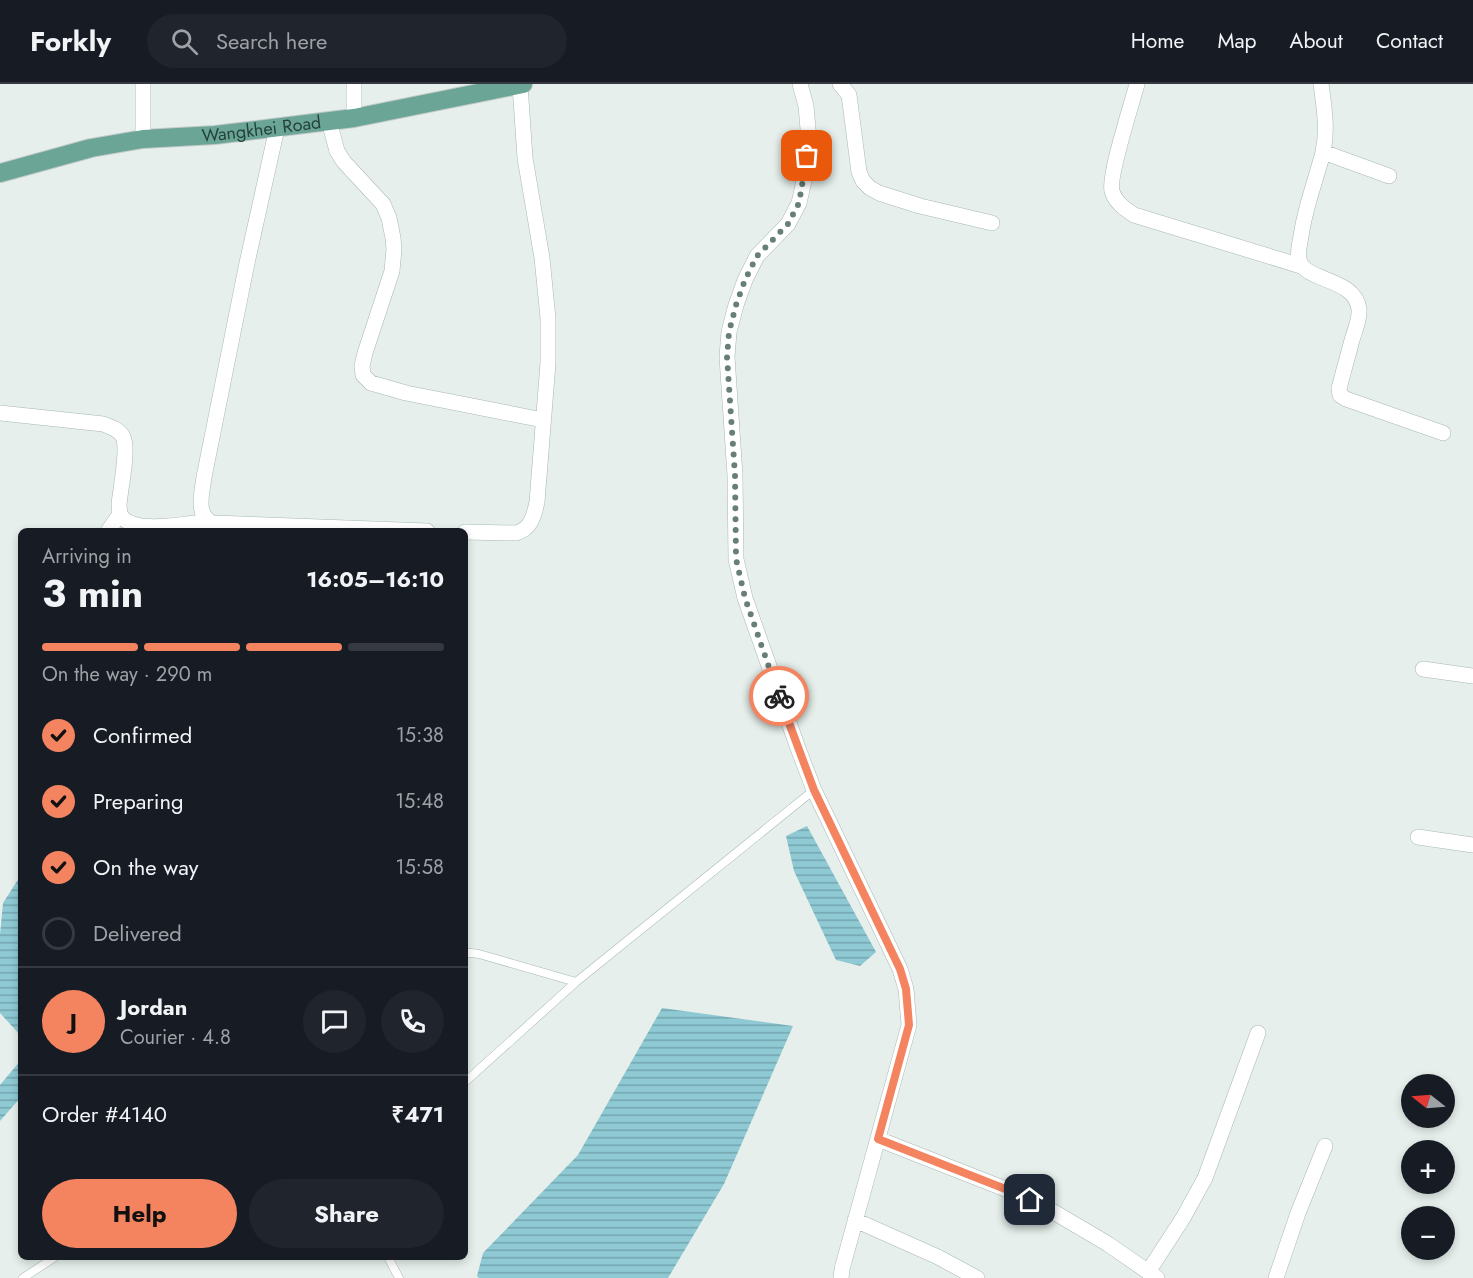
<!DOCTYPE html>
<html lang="en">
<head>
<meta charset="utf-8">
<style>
  body { margin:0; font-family:Jost,sans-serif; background:#20242c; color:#f1f3f6; height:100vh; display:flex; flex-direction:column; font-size:22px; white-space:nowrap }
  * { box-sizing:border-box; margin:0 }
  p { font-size:20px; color:#9ea1a6 }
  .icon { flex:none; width:33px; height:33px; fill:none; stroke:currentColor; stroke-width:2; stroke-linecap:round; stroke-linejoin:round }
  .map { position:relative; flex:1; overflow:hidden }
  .panel { position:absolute; left:18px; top:444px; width:450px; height:732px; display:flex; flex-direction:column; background:#171b24; border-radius:9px; box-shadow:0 3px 9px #0003 }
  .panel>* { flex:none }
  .needle { width:39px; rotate:287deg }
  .tools { position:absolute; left:1401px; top:990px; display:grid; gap:12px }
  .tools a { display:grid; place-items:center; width:54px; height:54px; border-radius:50%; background:#171b24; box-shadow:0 3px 9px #0003; font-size:30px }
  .pin { position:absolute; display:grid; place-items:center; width:51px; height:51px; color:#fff; margin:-26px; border-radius:12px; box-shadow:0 3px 9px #0006 }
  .courier { position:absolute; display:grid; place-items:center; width:60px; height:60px; margin:-30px; border:4px solid #f4845f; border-radius:50%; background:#fff; color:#222; box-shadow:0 2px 8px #0007 }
  .summary em { font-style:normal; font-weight:700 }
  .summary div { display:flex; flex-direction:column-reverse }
  .summary { display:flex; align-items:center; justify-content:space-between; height:102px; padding:0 24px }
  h1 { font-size:39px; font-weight:700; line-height:45px }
  .bar { display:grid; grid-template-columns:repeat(4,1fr); gap:9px 6px; align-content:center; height:72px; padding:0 24px }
  .bar i { height:8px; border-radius:4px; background:#363941 }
  .bar .active { background:#f4845f }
  .bar p { grid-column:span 4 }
  .line { display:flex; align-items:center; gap:15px; padding:0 24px; border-top:2px solid #363941 }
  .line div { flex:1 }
  .round { display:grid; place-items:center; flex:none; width:63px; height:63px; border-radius:32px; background:#20242c }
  ol { padding:0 24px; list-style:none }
  li { display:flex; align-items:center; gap:18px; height:66px }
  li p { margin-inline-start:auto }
  li .icon { padding:6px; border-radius:50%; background:#f4845f; color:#111; stroke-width:4 }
  li:last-child { color:#9ea1a6 }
  li i { width:33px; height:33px; border:3px solid #363941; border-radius:50% }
  .primary-button { display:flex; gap:12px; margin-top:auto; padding:12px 24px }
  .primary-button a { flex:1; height:69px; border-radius:36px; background:#f4845f; color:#111; font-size:24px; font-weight:700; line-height:69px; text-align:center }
  .primary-button a+a { background:#20242c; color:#f1f3f6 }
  header { display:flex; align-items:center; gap:36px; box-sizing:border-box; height:84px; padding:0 30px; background:#171b24; border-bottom:2px solid #363941 }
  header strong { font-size:28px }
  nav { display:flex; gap:33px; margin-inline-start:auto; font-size:21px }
  .search { width:420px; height:54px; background:#20242c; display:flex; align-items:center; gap:15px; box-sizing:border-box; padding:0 21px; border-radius:33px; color:#9ea1a6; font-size:22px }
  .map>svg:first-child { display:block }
  .water { fill:url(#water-rules) }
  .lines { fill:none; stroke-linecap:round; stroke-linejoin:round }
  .lane-casing { stroke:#a8b8b2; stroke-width:9 }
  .street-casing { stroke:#a8b8b2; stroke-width:16 }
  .primary-casing { stroke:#c2cac8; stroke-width:20 }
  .lane { stroke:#fff; stroke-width:8 }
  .street { stroke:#fff; stroke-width:15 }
  .primary { stroke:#6aa596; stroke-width:18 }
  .done { stroke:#687f78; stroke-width:6; stroke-dasharray:0 10.8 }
  .route { stroke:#f4845f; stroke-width:8 }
  .labels { text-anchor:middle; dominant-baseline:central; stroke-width:5; stroke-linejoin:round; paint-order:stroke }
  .street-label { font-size:18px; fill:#24423a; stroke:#f7fbf9 }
</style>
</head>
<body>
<header>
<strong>Forkly</strong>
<div class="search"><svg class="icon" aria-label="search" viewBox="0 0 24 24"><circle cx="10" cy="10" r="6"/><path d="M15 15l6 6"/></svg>Search here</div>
<nav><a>Home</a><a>Map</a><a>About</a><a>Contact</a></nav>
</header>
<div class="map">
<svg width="1473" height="1194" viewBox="0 0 1473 1194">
  <defs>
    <pattern id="water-rules" width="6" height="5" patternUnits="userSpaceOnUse" patternTransform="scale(1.5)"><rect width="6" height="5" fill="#8ec9d4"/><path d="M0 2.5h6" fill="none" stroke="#74a5ad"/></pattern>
  </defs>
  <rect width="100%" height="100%" fill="#e6efeb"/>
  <path class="water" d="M807,742L876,868L860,882L836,876L794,787L786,752Z
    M21,791V952L0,929V851L3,819Z
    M662,924L793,942L724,1100L668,1194H479L477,1192L483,1169L578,1071Z
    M21,976V1013L0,1037V1001Z"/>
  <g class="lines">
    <defs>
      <path id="lane" d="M465,869H471L479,870L576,898
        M465,998L576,898L814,706
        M388,1173L399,1194
        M23,1194L55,1173"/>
      <path id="street" d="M143,0V55
        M354,0V34
        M800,0L806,22L809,56L806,88L799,119L788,140L757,172L745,196L736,221L729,248L727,273L735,391L736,475L745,514L799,667L814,706L900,885L906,905L909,941L842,1185L841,1194
        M840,0L849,11L859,88L863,97L870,104L879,109L920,122L992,139
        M1137,0C1132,19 1108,93 1112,107C1115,118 1125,125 1134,131L1301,182
        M1321,0C1324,23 1328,45 1323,68C1316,96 1305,123 1301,152C1300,160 1297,168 1299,175C1303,198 1355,193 1359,225C1360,235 1355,246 1352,256C1348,272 1343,288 1339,305L1340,311L1346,315L1443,349
        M329,37L337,67L344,78L383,120L389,134L393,154L394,165L392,187L365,269L362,282L363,291L371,299L406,309L543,336
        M277,44L247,179L204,393C202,409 195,432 213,439L427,447
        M1323,68L1389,92
        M0,329L103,340C111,343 120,346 123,353C129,365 120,407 119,421C119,423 120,429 120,430C130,451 189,440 207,437
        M108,447L120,430
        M465,448L516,449C531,445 534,432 537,418L548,279V234L542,174L525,74L520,1
        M1423,585L1473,592
        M1418,753L1473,761
        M878,1055L1013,1108L1047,1124L1108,1160L1157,1194
        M855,1136L938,1173L977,1194
        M1148,1188L1183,1134L1205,1094L1258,949
        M1276,1194L1298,1129L1325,1062"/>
      <g id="primary">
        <path id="s1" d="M0,89L91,64L143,55L215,51L354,34L523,0"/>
      </g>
    </defs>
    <use href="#lane" class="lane-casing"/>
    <use href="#street" class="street-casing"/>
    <use href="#primary" class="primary-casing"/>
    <use href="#lane" class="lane"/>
    <use href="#street" class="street"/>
    <use href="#primary" class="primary"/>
  </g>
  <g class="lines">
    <path class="done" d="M779,612L745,514L736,475L735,391L727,273L729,248L736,221L745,196L757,172L788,140L799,119L807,72"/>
    <path class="route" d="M779,612L814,706L900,885L906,905L909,941L878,1055L1013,1108L1030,1116"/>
  </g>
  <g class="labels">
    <g class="street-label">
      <text stroke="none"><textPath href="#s1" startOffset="266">Wangkhei Road</textPath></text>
    </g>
  </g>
</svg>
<div class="tools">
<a><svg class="needle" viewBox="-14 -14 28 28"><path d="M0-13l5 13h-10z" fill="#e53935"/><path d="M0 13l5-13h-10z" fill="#9ea1a6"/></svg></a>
<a>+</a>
<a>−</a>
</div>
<div class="pin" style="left:807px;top:72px;background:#ea580c"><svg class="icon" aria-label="bag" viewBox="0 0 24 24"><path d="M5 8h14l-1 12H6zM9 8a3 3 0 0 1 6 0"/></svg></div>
<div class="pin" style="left:1030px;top:1116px;background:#1f2937"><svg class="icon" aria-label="home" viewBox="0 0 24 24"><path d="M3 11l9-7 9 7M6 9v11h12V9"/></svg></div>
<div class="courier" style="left:779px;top:612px"><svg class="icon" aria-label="bike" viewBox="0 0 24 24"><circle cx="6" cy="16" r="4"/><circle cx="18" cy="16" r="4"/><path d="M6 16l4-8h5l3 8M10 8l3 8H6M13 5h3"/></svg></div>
<section class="panel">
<div class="summary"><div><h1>3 min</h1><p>Arriving in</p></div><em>16:05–16:10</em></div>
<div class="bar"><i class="active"></i><i class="active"></i><i class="active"></i><i></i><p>On the way · 290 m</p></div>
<ol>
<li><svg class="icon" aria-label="check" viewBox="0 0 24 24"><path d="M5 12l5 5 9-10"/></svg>Confirmed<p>15:38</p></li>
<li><svg class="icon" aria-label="check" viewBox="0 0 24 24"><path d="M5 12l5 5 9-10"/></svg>Preparing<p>15:48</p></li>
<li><svg class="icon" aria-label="check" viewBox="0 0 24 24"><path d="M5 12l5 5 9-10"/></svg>On the way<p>15:58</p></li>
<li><i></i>Delivered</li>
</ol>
<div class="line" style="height:108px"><b class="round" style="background:#f4845f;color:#111">J</b><div><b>Jordan</b><p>Courier · 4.8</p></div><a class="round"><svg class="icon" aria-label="chat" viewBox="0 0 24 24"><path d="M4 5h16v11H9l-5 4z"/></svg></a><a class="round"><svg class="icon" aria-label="phone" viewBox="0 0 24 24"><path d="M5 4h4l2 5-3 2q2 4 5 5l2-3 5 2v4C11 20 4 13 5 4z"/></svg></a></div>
<div class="line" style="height:78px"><div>Order #4140</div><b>₹471</b></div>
<div class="primary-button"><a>Help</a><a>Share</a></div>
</section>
</div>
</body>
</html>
